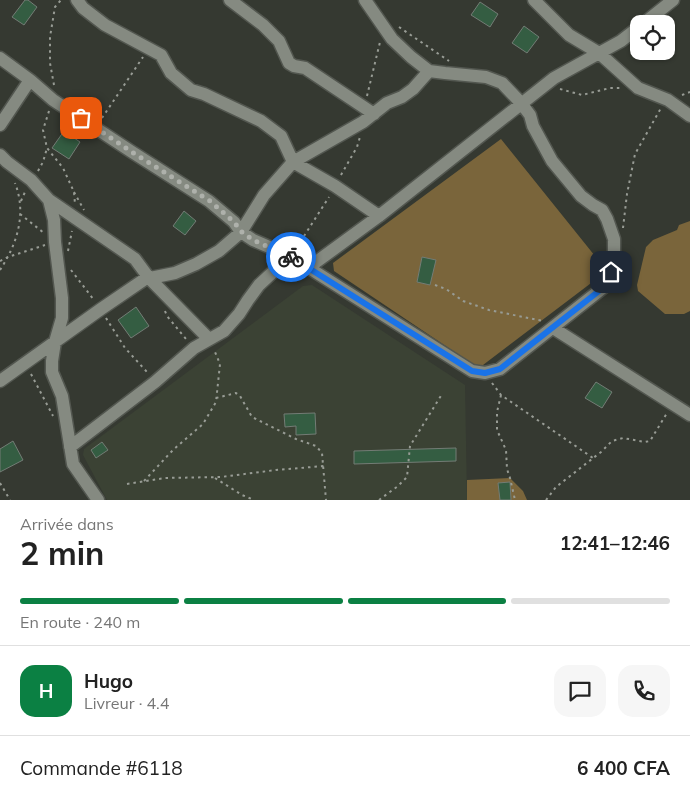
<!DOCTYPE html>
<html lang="fr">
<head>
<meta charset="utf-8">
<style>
  body { margin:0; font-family:Mulish,sans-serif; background:#f6f6f6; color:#222; height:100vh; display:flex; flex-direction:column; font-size:19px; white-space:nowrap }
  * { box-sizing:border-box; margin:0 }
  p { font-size:16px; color:#767676 }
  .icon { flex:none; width:28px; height:28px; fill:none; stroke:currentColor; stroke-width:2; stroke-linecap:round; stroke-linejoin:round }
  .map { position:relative; height:500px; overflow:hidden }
  .drawer { display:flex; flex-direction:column; background:#fff; flex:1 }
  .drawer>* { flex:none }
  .buttons { position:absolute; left:630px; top:15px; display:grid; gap:10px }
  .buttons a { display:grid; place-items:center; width:45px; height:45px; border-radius:10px; background:#fff; box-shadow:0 1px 4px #0004; font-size:25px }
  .pin { position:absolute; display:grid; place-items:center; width:42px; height:42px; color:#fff; margin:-21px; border-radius:10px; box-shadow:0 2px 8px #0006 }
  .courier { position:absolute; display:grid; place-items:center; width:50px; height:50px; margin:-25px; border:4px solid #1a73e8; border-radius:50%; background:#fff; color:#222; box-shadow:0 1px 6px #0007 }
  .headline em { font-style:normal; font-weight:700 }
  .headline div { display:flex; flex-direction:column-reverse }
  .headline { display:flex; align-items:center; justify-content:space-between; height:85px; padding:0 20px }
  h1 { font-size:32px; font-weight:700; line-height:38px }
  .bar { display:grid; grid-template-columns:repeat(4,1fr); gap:8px 5px; align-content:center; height:60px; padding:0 20px }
  .bar i { height:6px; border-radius:4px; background:#e0e0e0 }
  .bar .selected { background:#0b8043 }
  .bar p { grid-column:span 4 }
  .line { display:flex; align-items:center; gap:12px; padding:0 20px; border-top:1px solid #e0e0e0 }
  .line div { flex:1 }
  .round { display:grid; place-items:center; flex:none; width:52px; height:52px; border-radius:15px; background:#f6f6f6 }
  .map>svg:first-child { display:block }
  .built { fill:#3b4234 }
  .forest { fill:#7a653b }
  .building { fill:#345d42; stroke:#737c75 }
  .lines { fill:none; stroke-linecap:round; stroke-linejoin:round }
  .minor-casing { stroke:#535750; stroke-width:15 }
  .path { stroke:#989c95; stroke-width:2; stroke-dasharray:2.5 4; stroke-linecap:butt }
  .minor { stroke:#858a81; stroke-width:12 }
  .done { stroke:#aeb1ab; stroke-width:5; stroke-dasharray:0 9 }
  .route { stroke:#1a73e8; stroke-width:6 }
</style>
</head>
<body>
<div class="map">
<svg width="690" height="500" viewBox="0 0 690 500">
  <rect width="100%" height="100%" fill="#353931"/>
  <path class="built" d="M312,285L465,385L467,500H107L83,455L84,449L303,286Z"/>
  <path class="forest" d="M501,139L607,271L483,365H474L334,271L333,263Z
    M690,221V311L684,314H665L638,291L637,285L646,247L653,240L677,230L679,225Z
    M510,478L523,491L527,500H467V480Z"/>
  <path class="building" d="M25,0H28L37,7L24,25L12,17Z
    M480,2L498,14L490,27L471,15Z
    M524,26L539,37L527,53L512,43Z
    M64,131L80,142L69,159L52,148Z
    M184,211L196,221L185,235L173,226Z
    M422,257L436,260L430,285L417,282Z
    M136,307L149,326L131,338L118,320Z
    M596,382L612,392L602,408L585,398Z
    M315,413L316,434L296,435V426L285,427L284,414Z
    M13,441L23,460L0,472V449Z
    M102,442L108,450L96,458L91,450Z
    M456,448V461L354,464V451Z
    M510,482L511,500H500L498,483Z"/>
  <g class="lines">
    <defs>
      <path id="minor" d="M77,0L83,8L105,25L161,55L171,73L191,90L204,94L261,121L281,136L293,162L335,186L379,216
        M230,0L263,25L279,41L289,63L294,66L305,68L374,114
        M534,0L569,35L599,53L638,88L668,100L690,116
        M643,24L673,0
        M0,58L30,80L53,100L132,152L209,201L234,222L241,232L253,240L290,256L472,371L485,373L500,369L604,287L611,272L614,258V239L607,219L602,210L593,205L581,196L552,161L533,126L530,115L521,103L502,83L486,77L445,73L429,71L411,57L392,39L365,0
        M0,125L30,80
        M0,155L7,162L31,180L49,200L54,220L55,242L62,298V318L55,342L52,361V372L62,396L73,464L98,500
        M49,200L135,259L149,278L209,339
        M308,268L379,216L554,78L621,41L639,27
        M553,328L690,415
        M0,381L101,309L145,279L175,273L196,264L219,251L241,232L264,195L293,162L363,122L387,103L402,97L413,89L429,71
        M70,447L155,382L194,348L224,331L239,314L248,300L259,285L290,256"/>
    </defs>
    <use href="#minor" class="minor-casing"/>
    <path class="path" d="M399,27L449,61
      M54,85L50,63V37L55,7L61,0
      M560,89L582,95L610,88H621
      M682,95L690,92
      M367,96L380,42
      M49,111L43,130L47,148L63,168L74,192L75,204
      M102,118L143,57
      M38,171L43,162L47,148
      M341,175L357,147L360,137
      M74,192L84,210
      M21,201L25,192
      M20,214L44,233
      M623,228L627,194L635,154L661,108
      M297,247L329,197
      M68,251L72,231
      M0,261L8,257L45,245
      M0,270C17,244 27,214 15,183
      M71,270L94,300
      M435,285L446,289L463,301L489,310L543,321
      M165,311L167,316L186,339
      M106,318L125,348L147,372
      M31,374L53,416
      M492,383L501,395L593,458
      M501,395L497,412V430L506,450L507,469L510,478L515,500
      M216,398L236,393L240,396L252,417L296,439L316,446L322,453L326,500
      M215,478L242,495L254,500
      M144,481L173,450L203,424L216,402L220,364L215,352H212
      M0,483L10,500
      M127,484L165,478L221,477L276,470L324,466
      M379,500L398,486L407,477L410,446L442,394
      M546,500L556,487L601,452L612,441L623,438L645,442L650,441L667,413"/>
    <use href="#minor" class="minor"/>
  </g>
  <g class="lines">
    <path class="done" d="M81,118L132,152L210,201L234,222L242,232L253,240L291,257"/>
    <path class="route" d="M291,257L472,371L485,373L500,369L604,287L611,272"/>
  </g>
</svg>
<div class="buttons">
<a><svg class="icon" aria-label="locate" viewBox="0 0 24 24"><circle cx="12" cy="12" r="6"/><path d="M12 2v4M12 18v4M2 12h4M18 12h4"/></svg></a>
</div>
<div class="pin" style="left:81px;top:118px;background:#ea580c"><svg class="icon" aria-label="bag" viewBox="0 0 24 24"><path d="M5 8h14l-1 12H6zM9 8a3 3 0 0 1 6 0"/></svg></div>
<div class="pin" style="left:611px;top:272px;background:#1f2937"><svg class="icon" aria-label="home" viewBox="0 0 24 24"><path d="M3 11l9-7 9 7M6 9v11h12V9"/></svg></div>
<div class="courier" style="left:291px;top:257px"><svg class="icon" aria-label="bike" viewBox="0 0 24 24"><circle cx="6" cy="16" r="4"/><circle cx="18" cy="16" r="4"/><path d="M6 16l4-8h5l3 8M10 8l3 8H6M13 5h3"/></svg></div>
</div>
<section class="drawer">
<div class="headline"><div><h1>2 min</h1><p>Arrivée dans</p></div><em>12:41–12:46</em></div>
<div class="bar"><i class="selected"></i><i class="selected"></i><i class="selected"></i><i></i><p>En route · 240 m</p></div>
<div class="line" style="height:90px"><b class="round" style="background:#0b8043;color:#fff">H</b><div><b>Hugo</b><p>Livreur · 4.4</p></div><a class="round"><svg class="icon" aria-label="chat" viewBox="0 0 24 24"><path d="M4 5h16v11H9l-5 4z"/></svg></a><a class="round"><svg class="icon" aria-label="phone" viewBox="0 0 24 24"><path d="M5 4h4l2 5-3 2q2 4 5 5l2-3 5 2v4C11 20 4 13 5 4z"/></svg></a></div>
<div class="line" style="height:65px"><div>Commande #6118</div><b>6 400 CFA</b></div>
</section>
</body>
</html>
